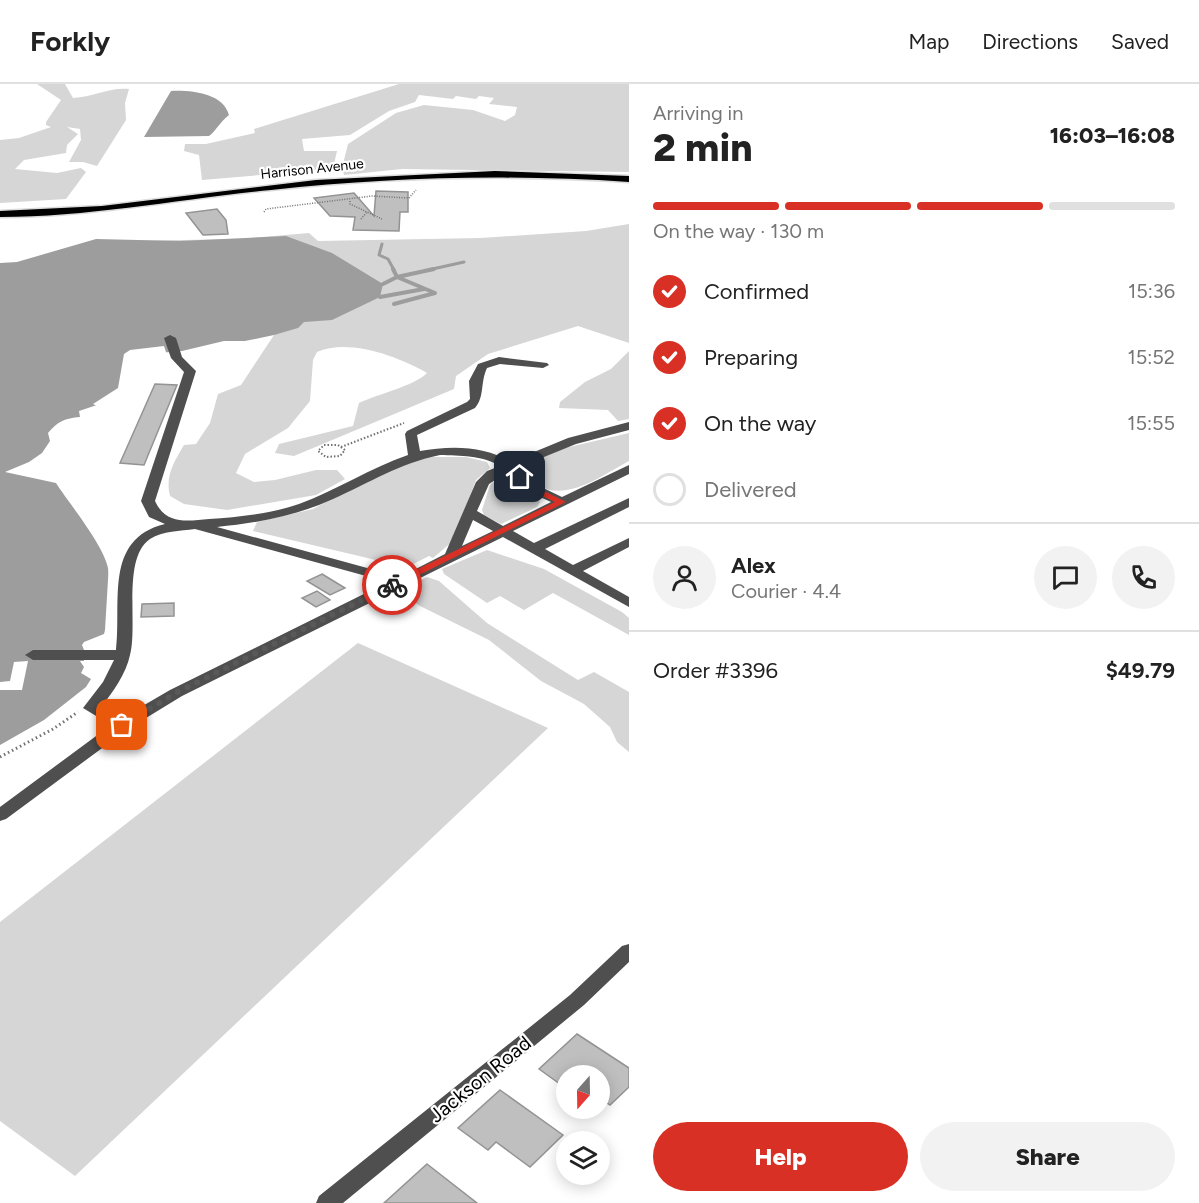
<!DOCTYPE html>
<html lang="en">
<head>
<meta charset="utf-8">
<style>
  body { margin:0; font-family:Figtree,sans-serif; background:#f2f2f2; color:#222; height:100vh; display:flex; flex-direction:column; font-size:22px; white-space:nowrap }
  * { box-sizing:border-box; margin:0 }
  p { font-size:20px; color:#767676 }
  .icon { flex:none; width:33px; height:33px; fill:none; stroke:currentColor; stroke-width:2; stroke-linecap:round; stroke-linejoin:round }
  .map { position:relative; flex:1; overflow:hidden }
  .side { display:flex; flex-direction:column; background:#fff; width:570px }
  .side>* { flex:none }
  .needle { width:39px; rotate:200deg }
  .tools { position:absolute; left:556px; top:981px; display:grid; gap:12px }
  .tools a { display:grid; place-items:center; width:54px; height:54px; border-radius:50%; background:#fff; box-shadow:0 3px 15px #0003; font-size:30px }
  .pin { position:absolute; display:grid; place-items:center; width:51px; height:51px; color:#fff; margin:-26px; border-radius:12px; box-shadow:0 3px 9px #0006 }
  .courier { position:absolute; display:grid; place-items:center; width:60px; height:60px; margin:-30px; border:4px solid #d93025; border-radius:50%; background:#fff; color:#222; box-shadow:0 2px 8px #0007 }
  .headline em { font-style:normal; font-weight:800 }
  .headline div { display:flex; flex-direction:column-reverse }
  .headline { display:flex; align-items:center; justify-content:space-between; height:102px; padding:0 24px }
  h1 { font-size:39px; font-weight:800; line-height:45px }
  .bar { display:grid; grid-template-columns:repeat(4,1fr); gap:9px 6px; align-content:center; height:72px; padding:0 24px }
  .bar i { height:8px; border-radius:4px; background:#e0e0e0 }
  .bar .current { background:#d93025 }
  .bar p { grid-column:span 4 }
  .line { display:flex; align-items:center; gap:15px; padding:0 24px; border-top:2px solid #e0e0e0 }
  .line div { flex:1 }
  .round { display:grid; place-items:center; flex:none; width:63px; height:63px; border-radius:32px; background:#f2f2f2 }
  ol { padding:0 24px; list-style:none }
  li { display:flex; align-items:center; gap:18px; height:66px }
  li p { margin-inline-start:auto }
  li .icon { padding:6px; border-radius:50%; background:#d93025; color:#fff; stroke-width:4 }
  li:last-child { color:#767676 }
  li i { width:33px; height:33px; border:3px solid #e0e0e0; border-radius:50% }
  .action { display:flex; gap:12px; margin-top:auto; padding:12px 24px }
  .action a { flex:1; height:69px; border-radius:36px; background:#d93025; color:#fff; font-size:24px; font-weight:800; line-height:69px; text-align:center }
  .action a+a { background:#f2f2f2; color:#222 }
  header { display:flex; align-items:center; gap:36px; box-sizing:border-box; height:84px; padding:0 30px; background:#fff; border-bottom:2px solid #e0e0e0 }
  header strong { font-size:28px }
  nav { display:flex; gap:33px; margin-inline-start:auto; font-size:21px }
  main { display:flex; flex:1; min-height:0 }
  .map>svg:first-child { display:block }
  .green { fill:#d6d6d6 }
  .water { fill:#9d9d9d }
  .pier { fill:#fff }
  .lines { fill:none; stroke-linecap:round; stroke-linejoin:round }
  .stream-far1 { stroke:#9d9d9d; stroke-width:3 }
  .stream { stroke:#9d9d9d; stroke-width:4 }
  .building { fill:#bfbfbf; stroke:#939393; stroke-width:1.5 }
  .major-casing { stroke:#dbdbdb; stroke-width:3 }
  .path-far2 { stroke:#717171; stroke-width:1.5; stroke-dasharray:1 1.5; stroke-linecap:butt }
  .path-far1 { stroke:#717171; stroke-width:2; stroke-dasharray:1.5 2; stroke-linecap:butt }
  .path { stroke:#717171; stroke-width:3; stroke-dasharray:1.5 3; stroke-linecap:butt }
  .minor { fill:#4f4f4f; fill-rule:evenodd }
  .major { fill:#000; fill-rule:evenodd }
  .route { fill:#d93025 }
  .done { stroke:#595959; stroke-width:6; stroke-dasharray:0 10.8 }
  .labels { text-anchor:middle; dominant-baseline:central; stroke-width:4.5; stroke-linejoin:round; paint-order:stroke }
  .far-street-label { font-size:14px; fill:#000; stroke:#fff }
  .near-street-label { font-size:20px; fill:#000; stroke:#fff }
</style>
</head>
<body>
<header>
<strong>Forkly</strong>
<nav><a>Map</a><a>Directions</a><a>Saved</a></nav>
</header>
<main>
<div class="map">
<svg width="629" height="1119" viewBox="0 0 629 1119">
  <rect width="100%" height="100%" fill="#fff"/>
  <path class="green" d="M37,0H65L73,14C93,13 110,3 129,5L125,19L126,36L97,82L83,78H69L81,56L80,45L67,43L78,50L67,61L66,69L24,76L15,85L57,89L81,84L86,88L66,115L0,119V56L19,54L51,43L46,41V38L61,16Z
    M399,0H629V88L402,85L344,91L342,84L348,60L396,29L424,21L473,26L505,37L515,31L517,23L489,20L494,14L479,12L476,15L456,12L453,15L419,11L415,18L389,27L350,51L302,55L304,67H337L334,80L319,86L202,96L199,71L184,67L185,60H206L255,49L254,45Z
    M629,140V259L578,242L488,270L456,292L454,305L294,372L275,369L279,360L353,342L359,319C378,310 414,302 427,289C399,273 349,254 317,268L313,276L310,317L288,344L245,370L236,389L254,398L275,396L316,386H337L345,395L316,411L227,426L184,420L170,412C165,392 174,378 184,361L196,360L210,339L218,310L241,301L274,251L128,157L239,155L309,149L318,157L481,154L586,147Z
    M629,267V335L618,337L608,326L559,324L560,318L585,298L611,285Z
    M629,349V377C604,390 567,419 538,401C532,397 526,390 520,385L522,382L565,364Z
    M425,373H466L487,378L490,384L476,396L453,457L433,474L429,472L394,490L389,487L393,480L253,447L257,438L313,425L372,393Z
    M504,390L540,418L537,423L501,440L484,431L482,426L490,401Z
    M487,466L544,485L622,528L629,534V551L553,509L524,526L500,512L487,519L444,490L442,485Z
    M427,493L439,497L487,539L578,596L594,588L629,608V668L617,658L610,643L584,620L541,597L489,556L420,522L399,507Z
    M358,559L548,644L75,1092L0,1037V838Z"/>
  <path class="water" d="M171,7C191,6 223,9 229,31C220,38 214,49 209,52L144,53Z
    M286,152L332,169L383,200L380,213L332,236L304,238L298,244L274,251L245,257H224L182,267L136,271L123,303L97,321L79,327L80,333C65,334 57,338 48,349L50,357L42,369L29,378L5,388L56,399C69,419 104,462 108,484C111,504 108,529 106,550L84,565C83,578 84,585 95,594C74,628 34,645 0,664V179L17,178L96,155L180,157Z"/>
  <path class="pier" d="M164,262L167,271L139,273L138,281L125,305L99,323L93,320L118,304L124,270L130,266Z
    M109,479L111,525L109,551L84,566L82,561L84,558L104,550L105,546Z
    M28,577L22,606H0V598L10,597L14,578Z
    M80,577H88L95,581L92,588L98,595L89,609L59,634L0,667V661L44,636L86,603L91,595L81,589L84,583Z"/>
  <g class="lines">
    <path class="stream-far1" d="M382,160L379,171L388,175L394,186
      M428,186L464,178"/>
    <path class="stream" d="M393,185L397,193L435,209
      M383,200L397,193L434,185
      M380,213L424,205
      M394,220L435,209"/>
  </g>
  <path class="building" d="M376,107L408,108V128H400L399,147L353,146L355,133L330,132L314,114L354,109L374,132Z
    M217,125L226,136L228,150L203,151L186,129Z
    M155,300L177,301L144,381L120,379Z
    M322,490L345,504L330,511L307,497Z
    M317,507L330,516L316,523L302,514Z
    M174,519V532L141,533L142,520Z
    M577,950L629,984V1003L610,1021L600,1014V992H567V1005L539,985Z
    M500,1006L563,1051L530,1083L496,1058L488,1066L458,1044Z
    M427,1080L477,1119H384Z"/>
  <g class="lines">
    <defs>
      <path id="major" d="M495,87L629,92V98C509,90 390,93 271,106C180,115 91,133 0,133V127L102,122L316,96Z"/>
    </defs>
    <use href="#major" class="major-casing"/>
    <path class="path-far2" d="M350,117V120L382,135
      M264,128L266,125L372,112L409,114L416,106
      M361,135L367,128"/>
    <path class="path-far1" d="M324,361H338L345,366L340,372L326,373L318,367Z
      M341,363L404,339"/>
    <path class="path" d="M0,673L53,645L78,628"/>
    <path class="minor" d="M170,251L176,254L182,273L196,287L155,417C166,441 187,437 209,435C239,433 270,430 299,420C337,406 370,384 408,371L405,350L407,347L467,318L470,315L469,297L478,280L499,273L547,279L549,281L543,284L500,280L487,284C480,299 485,312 475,324L417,351L420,367C449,362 484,361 510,378L568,354L629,338V346L576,360L517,384L541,403L562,413L629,381V390L513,447L534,459L629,414V423L545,465L573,481L629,454V463L583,487L629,513V523L503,453L182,612L128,645L6,735L0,737V723L111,641L83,624L103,598L114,576H33L25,571L33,566H116C122,519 103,455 165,440L149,433L141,417L184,288L171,274L164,254ZM440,371C460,372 482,371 500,382L487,387L476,398L445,470L400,493L217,443C257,439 296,432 333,415C369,399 400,379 440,371ZM507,388L531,409L551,418L503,442L477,427L489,400ZM473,436L493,447L462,462ZM195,445L388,498L170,606L122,634L101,623C113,608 126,590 130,571C138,541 122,474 150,455C163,447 180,447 195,445Z
      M629,860V878L584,921L343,1119H316L319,1112L570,911L622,862Z"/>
    <use href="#major" class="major"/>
  </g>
  <path class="route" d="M517,392H523L536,403L566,418L395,503H389V499L555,418L530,406L517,395Z"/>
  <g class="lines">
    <path class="done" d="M122,641L176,609L392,501"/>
  </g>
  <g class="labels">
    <g class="far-street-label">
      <text transform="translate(312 85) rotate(-6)">Harrison Avenue</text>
    </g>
    <g class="near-street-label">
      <text transform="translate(480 995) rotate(-39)">Jackson Road</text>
    </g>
  </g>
</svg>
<div class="tools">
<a><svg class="needle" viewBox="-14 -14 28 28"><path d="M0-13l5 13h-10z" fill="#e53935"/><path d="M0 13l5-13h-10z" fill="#767676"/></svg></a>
<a><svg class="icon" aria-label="layers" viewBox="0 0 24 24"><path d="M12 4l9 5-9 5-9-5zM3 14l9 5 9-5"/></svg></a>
</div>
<div class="pin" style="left:122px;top:641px;background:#ea580c"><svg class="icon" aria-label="bag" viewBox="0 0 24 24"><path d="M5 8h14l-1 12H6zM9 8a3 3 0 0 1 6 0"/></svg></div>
<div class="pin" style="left:520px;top:393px;background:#1f2937"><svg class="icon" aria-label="home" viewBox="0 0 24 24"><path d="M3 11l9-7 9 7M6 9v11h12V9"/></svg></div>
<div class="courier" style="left:392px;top:501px"><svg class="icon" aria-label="bike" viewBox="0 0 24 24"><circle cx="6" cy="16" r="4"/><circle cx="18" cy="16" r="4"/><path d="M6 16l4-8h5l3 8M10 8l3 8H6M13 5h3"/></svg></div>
</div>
<section class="side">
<div class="headline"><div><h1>2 min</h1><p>Arriving in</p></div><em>16:03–16:08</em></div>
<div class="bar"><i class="current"></i><i class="current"></i><i class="current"></i><i></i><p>On the way · 130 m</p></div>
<ol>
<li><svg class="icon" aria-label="check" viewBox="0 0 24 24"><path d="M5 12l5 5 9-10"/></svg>Confirmed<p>15:36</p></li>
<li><svg class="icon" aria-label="check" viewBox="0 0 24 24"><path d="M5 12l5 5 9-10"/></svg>Preparing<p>15:52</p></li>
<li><svg class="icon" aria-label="check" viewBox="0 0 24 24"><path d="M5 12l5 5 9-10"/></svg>On the way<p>15:55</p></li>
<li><i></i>Delivered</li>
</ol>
<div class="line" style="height:108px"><a class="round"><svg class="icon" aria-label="person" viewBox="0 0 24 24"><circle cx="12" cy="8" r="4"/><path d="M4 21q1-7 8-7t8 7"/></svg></a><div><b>Alex</b><p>Courier · 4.4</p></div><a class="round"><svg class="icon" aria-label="chat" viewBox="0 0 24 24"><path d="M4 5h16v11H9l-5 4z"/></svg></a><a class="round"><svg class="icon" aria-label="phone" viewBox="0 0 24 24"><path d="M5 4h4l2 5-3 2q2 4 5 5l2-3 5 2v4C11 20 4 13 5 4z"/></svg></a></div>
<div class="line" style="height:78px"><div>Order #3396</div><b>$49.79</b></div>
<div class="action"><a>Help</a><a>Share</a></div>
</section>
</main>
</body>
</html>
